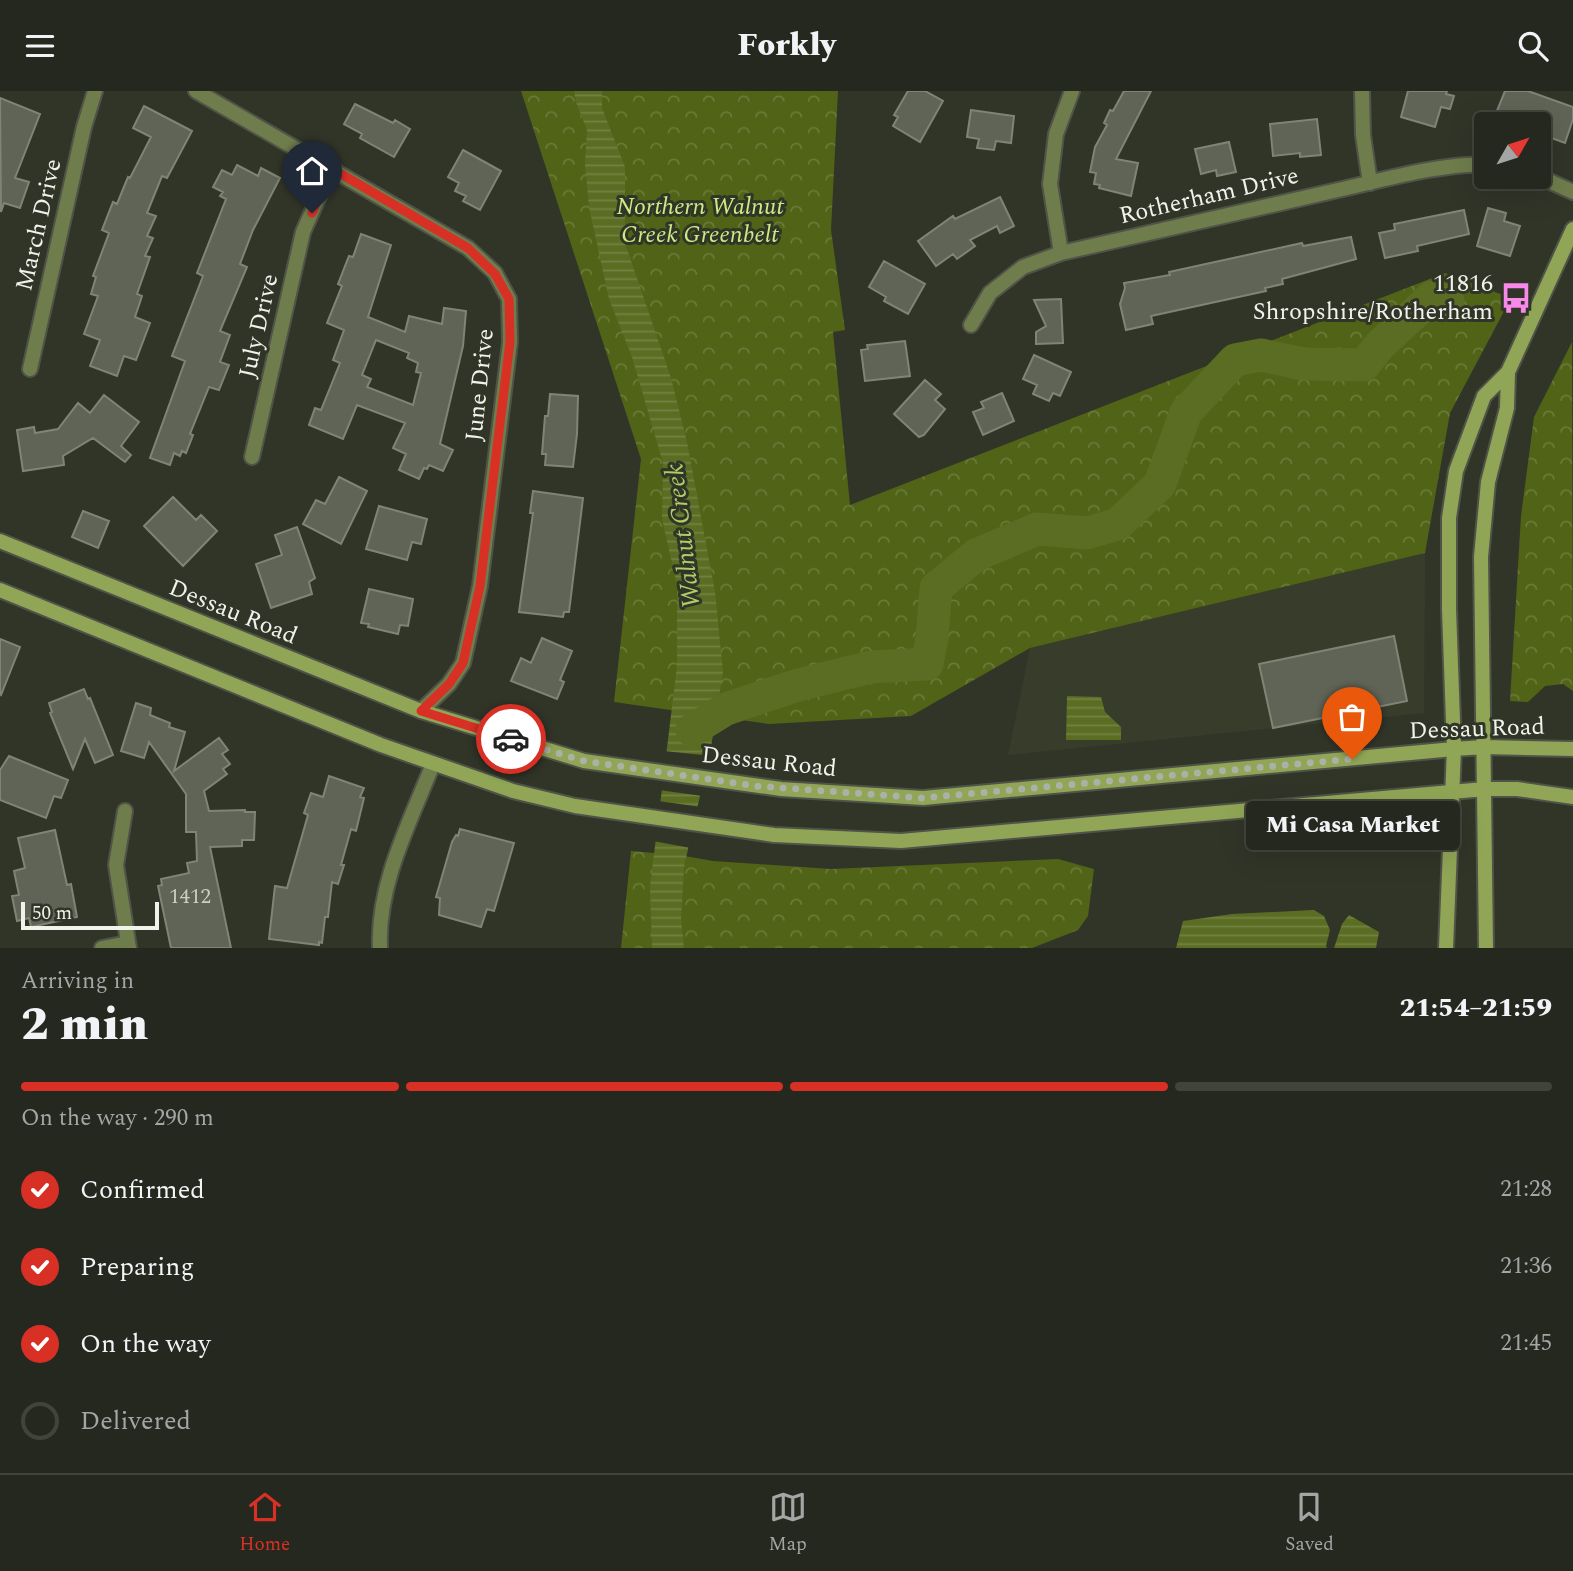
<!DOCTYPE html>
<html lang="en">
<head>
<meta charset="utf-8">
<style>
  body { margin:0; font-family:Spectral,serif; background:#2d3027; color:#f1f3f6; height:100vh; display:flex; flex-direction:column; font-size:26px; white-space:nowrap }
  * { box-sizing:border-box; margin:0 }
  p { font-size:23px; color:#a3a6a4 }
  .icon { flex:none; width:38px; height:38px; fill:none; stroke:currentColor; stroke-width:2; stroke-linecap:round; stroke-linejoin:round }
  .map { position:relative; height:857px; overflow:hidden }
  .details { display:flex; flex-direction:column; background:#25281e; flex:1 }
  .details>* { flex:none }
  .needle { width:46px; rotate:51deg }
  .tools { position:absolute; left:1474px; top:21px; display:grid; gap:14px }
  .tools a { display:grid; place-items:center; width:77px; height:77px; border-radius:7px; background:#25281e; box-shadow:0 7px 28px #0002,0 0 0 2px #42443c; font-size:35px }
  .scale { position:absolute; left:21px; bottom:18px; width:138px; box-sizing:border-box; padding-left:7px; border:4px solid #f0f3eb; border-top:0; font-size:19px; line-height:24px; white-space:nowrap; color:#f0f3eb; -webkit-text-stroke:5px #313528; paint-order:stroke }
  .pin { position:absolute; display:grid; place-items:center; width:60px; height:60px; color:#fff; margin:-72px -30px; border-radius:50% 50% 50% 0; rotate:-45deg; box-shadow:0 0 7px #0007 }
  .pin .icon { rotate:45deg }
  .courier { position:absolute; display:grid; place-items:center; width:70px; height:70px; margin:-35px; border:5px solid #d93025; border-radius:50%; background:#fff; color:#222; box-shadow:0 2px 9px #0007 }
  .bubble { position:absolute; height:49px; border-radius:7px; background:#25281e; box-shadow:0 7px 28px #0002,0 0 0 2px #42443c; font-size:23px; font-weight:800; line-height:49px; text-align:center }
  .head em { font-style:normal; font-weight:800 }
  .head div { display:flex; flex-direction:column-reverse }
  .head { display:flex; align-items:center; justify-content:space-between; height:119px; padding:0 21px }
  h1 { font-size:46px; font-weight:800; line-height:52px }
  .bar { display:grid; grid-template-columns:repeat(4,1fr); gap:10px 7px; align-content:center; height:84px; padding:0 21px }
  .bar i { height:9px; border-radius:5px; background:#42443c }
  .bar .selected { background:#d93025 }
  .bar p { grid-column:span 4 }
  ol { padding:0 21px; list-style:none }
  li { display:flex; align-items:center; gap:21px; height:77px }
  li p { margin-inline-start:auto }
  li .icon { padding:7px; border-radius:50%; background:#d93025; color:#fff; stroke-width:4 }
  li:last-child { color:#a3a6a4 }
  li i { width:38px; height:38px; border:4px solid #42443c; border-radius:50% }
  header { display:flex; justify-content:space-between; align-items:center; height:91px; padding:0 21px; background:#25281e; font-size:32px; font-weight:800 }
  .tab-bar { display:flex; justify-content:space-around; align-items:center; height:98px; border-top:2px solid #42443c; background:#25281e; font-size:19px; color:#a3a6a4 }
  .tab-bar a { display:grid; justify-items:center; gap:4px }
  .tab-bar .selected { color:#d93025 }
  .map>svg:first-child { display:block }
  .built { fill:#373d2a }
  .forest { fill:url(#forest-crowns) }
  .water { fill:url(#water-rules) }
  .pier { fill:#313528 }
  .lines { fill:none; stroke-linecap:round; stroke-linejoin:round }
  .river { stroke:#5a6d22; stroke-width:33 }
  .building { fill:#5f6456; stroke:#7f8475; stroke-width:2; fill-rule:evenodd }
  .street-casing { stroke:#505347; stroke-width:18 }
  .secondary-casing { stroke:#505347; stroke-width:18 }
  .street { stroke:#6f7d4c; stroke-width:14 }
  .secondary { stroke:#90a656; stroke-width:14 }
  .done { stroke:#adb0a7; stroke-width:7; stroke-dasharray:0 12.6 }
  .route { stroke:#d93025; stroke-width:9 }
  .labels { text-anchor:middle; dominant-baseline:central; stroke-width:6; stroke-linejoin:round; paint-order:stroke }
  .number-label { font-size:21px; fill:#cccfc6 }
  .street-label { font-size:24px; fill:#f0f3eb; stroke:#313528 }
  .park-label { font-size:24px; font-style:italic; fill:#cdea84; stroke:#313528 }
  .poi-label { font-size:24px; fill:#f0f3eb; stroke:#313528; text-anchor:end }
  .water-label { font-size:26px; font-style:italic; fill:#b0cc67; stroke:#313528 }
</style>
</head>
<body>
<header><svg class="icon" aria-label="menu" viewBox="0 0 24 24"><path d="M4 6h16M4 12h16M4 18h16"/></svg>Forkly<svg class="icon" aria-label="search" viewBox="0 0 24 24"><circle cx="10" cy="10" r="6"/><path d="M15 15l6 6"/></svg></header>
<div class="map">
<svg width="1573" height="857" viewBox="0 0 1573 857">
  <defs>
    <pattern id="forest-crowns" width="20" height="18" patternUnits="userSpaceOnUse" patternTransform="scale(1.75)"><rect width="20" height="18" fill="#516316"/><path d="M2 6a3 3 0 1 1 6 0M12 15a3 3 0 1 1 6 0" fill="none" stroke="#6a7a38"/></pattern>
    <pattern id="water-rules" width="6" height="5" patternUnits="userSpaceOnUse" patternTransform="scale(1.75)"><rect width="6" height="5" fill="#5a6d22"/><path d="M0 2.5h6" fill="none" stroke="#728242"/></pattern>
  </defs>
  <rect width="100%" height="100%" fill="#313528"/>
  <path class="built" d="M1425,462L1424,622L1008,664L1030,557Z"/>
  <path class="forest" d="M521,0H838L831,139L845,239L833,241L850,414L1445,182L1511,207L1450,322L1425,462L1030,557L911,625L769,633L614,611L641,368Z
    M1572,251L1573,600L1563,593L1545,595L1528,611L1510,610L1521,425L1534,326Z
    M631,760L679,764L713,770L831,778L1058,768L1094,778L1088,825L1078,839L1032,857H621Z"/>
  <path class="water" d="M574,0H602V17L625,76V152L671,287L687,351L715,501L723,581L711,656L684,776L681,828L684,857H652L650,796L677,575V494L662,428L663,372L632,266L609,208L589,116L585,74L587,39L576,11Z
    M1067,605L1101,606L1105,621L1121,636V649H1066Z
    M1314,819L1324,825L1330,839L1326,855L1327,857H1176L1183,830L1232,823Z
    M1349,824L1379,841L1376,857H1334L1342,833Z"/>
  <path class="pier" d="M664,660L712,665L703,705L659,699Z
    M658,710L701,716L691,757L653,750Z"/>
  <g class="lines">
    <path class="river" d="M692,639L726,618L798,594L871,576L927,573L932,547L936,497L976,464L1037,438L1087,442L1118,433L1160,393L1186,321L1235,269L1261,264L1303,273L1364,274L1380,254L1432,206L1448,210"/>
  </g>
  <path class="building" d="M908,0H925L943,10L920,51L893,35L898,26L894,24Z
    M1124,0H1151L1116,68L1138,72L1131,105L1099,97L1100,94L1094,93L1096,82L1090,81L1095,56L1107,34L1104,32L1110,19L1113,20Z
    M1408,0H1447L1446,3L1454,5L1450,18L1441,16L1435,36L1401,26Z
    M1505,0H1528L1573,16V28L1565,52L1538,42V33H1501L1503,29L1494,27Z
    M0,7L40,23L15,87L29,91L20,117L4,112L1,121Z
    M355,13L393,32L395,29L410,38L394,66L360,47L362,43L344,33Z
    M144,15L192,40L167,87L162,85L147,122L156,125L147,145L153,147L145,165L150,166L137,203L142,205L135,226L150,232L136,269L124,265L117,285L90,275L100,249L84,243L98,205L91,203L96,186L93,185L109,142L102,139L113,111L117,113L128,86L130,87L151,46L133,37Z
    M971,19L1014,25L1011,52L996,50L994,59L977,57L979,48L967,46Z
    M1317,28L1321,64L1300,66V62L1273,65L1270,33Z
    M1229,51L1236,81L1217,85L1216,79L1201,83L1195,58Z
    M463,59L501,80L480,119L463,110L466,105L455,100L459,92L448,86Z
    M237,74L258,85L261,77L280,87L253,139L240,173L247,176L220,240L230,244L220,271L229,274L219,299L209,296L190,343L193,344L186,362L182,360L180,365L174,362L170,374L150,367L185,270L172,265L203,185L197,182L226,108L220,105L223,101L213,96L222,79L232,84Z
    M1000,106L1014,135L1000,142L997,135L970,149L975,155L957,168L953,163L936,175L918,150L953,125L955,128Z
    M1488,117L1506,122L1504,130L1520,135L1510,165L1477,155Z
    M1464,119L1469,143L1417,155L1418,160L1385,167L1379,142L1395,139L1394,133Z
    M361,143L391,154L368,226L405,241L409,225L442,233L444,217L466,220L463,255L440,353L453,359L443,380L429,374L427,378L424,377L419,388L399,379L406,363L393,357L405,332L357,314L343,348L309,334L315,317L321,319L340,272L333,269L344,239L327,232L342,195L338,193L349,165L353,166ZM376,249L409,262L407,267L418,272L416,281L421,282L413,314L367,296L371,288L362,284Z
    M1351,146L1356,168L1282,188L1283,193L1265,197L1266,200L1151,225L1153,233L1126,239L1120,213L1125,197L1124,192L1170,184L1169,181L1302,152L1303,155Z
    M884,170L925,193L908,223L884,210L886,206L869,196Z
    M1061,208L1063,252L1036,253V241L1046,235L1034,209Z
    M905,250L910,285L865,290L861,259L868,258L867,254Z
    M1034,264L1071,281L1060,305L1053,302L1049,310L1033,303L1037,294L1023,288Z
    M925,289L941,303L935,309L945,318L924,344L919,346L894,323Z
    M1002,302L1014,330L983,344L973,321L984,317L981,311Z
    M550,303L578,305L577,343L573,376L545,374L546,363H542L545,325H548Z
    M104,304L139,331L121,355L131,364L125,371L93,347L63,365L64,374L23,380L17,339L34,336L35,342L58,338L78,312L90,322Z
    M339,386L367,400L341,453L303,433L316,409L325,413Z
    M533,400L583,407L569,521H564L563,526L519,521L533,422H530Z
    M173,406L196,429L201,424L217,440L183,475L144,435Z
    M379,415L427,428L421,453L412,451L407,469L366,458Z
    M83,420L109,430L98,457L72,446Z
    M297,436L315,487L309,491L312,503L271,517L256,473L282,464L275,444Z
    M369,498L413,508L408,535L400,534L398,543L368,536L369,533L361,532Z
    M1394,545L1407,610L1273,637L1259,573Z
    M542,547L572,560L560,589L564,591L557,608L511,590L521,567L531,572Z
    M0,548L20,556L1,604L0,603Z
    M84,598L88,608L90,607L113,664L95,672L85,648L73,678L50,622L52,621L49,612Z
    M136,612L151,617L150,624L170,632L169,636L185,641L174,680L219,647L228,659L222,663L230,673L223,678L227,683L204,700L209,720L245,719V721H255L254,749H242V755L210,756L231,857H171L158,795L162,794L161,788L189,782L187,772L197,770L196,741H186V703L149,651L144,667L121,660Z
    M9,665L68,689L61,707L54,705L46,727L0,709V679Z
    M329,685L364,697L360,706L364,707L356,740L351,738L341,774H344L338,793L332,791L328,826H325L322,852L319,851V854L269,848L275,795L287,797L308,724L304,722L311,702L323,706Z
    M460,738L514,752L494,820L487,818L481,836L439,824L440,807L436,806L452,751L456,744L458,745Z
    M55,739L67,794L71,793L77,826L31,836L29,827L17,830L12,805L19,804L14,780L25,777L18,747Z"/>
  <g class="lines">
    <defs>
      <path id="street" d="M196,0L468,157L495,182L509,208L510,251L480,495L463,572L449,593L421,620
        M1362,0L1363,44L1370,92
        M1538,85L1573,101
        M1061,162L1050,93L1056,43L1072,0
        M971,234L990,202L1023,176L1061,162C1154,141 1246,120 1338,99C1379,90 1446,71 1486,74
        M30,278L84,36L95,0
        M252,366L303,141L320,103L336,80
        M125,720L116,774L129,857
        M102,857L128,852
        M380,857C377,793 410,731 433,673"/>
      <path id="secondary" d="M0,450L421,620L584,670L781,698L923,707L1454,658L1484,656L1573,658
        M0,499L381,654L513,700L575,715L774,744L901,750L1485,698H1517L1573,706
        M1446,857L1454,658L1449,518V427L1456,380L1484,305L1508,281L1573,138
        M1486,857L1481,466L1488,391L1507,317L1508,281"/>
    </defs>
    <use href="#street" class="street-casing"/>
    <use href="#secondary" class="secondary-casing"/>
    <use href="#street" class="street"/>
    <use href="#secondary" class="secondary"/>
  </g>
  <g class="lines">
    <path class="done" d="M511,648L584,670L756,695L923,707L1352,668"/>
    <path class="route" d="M312,122L320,103L336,80L468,157L495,183L509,208L510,251L480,495L463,572L449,593L421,620L511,648"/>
  </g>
  <defs>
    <symbol id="bus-bare" viewBox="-9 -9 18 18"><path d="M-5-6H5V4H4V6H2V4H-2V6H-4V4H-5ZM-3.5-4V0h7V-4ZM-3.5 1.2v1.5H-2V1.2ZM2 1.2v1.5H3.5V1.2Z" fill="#f888ea" stroke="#313528" stroke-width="2.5" paint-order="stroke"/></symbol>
  </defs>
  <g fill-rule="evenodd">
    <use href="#bus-bare" x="1494" y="185" width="44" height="44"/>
  </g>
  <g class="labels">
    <g class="number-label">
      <text x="190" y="806">1412</text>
    </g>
    <g class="street-label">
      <text transform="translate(1209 105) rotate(-13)">Rotherham Drive</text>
      <text transform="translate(39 134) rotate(-77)">March Drive</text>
      <text transform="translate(259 235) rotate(-77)">July Drive</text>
      <text transform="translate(480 294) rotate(-84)">June Drive</text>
      <text transform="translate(233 521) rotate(22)">Dessau Road</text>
      <text transform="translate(1477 638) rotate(-2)">Dessau Road</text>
      <text transform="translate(769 671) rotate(6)">Dessau Road</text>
    </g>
    <g class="park-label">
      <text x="700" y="116">Northern Walnut<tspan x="700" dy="28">Creek Greenbelt</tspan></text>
    </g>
    <g class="poi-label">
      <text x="1493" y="193">11816<tspan x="1493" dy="28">Shropshire/Rotherham</tspan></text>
    </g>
    <g class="water-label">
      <text transform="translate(683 445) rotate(-97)">Walnut Creek</text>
    </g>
  </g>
</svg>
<div class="tools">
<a><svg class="needle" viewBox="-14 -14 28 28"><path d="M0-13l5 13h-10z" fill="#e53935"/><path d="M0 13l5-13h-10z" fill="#a3a6a4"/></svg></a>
</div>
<div class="scale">50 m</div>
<div class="pin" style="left:1352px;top:668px;background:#ea580c"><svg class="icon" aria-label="bag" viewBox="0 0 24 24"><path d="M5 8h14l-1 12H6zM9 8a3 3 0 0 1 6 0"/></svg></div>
<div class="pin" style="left:312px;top:122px;background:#1f2937"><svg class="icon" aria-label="home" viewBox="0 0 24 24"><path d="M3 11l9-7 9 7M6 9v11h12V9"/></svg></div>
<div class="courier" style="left:511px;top:648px"><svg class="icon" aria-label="car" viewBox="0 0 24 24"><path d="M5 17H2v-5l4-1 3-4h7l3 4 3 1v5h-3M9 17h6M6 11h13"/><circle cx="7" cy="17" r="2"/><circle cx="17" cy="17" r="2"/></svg></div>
<div class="bubble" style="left:1246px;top:710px;width:214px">Mi Casa Market</div>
</div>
<section class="details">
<div class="head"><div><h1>2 min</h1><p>Arriving in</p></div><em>21:54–21:59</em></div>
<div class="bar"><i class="selected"></i><i class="selected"></i><i class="selected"></i><i></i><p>On the way · 290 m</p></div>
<ol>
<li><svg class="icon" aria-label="check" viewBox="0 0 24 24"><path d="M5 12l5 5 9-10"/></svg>Confirmed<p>21:28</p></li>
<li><svg class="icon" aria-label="check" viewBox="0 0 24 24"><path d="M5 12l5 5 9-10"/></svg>Preparing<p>21:36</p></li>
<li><svg class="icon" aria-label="check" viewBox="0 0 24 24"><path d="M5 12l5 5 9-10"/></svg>On the way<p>21:45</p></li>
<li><i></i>Delivered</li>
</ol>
</section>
<nav class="tab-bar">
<a class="selected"><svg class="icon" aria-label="home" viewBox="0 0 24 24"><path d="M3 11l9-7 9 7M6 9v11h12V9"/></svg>Home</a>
<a><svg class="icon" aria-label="map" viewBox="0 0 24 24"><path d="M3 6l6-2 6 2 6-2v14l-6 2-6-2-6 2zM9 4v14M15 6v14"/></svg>Map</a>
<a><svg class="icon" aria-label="saved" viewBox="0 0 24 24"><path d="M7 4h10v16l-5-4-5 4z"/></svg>Saved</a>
</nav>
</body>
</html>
